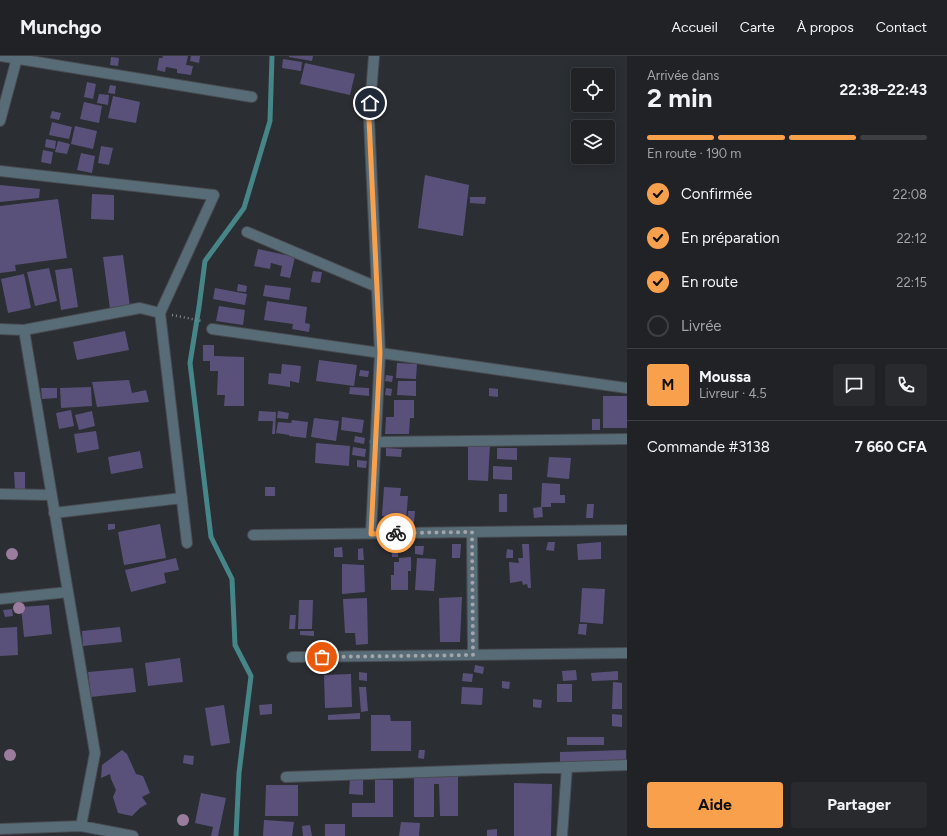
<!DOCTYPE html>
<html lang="fr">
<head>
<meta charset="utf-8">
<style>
  body { margin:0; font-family:Figtree,sans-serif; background:#282a2e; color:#f1f3f6; height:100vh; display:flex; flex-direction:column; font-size:15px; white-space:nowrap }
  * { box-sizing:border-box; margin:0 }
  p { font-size:13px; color:#a2a4a7 }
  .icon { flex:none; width:22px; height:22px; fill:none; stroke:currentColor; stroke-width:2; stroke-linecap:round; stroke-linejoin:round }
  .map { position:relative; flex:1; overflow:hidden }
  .sheet { display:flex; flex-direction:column; background:#202226; width:320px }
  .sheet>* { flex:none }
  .tools { position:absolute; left:571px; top:12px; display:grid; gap:8px }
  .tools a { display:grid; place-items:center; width:44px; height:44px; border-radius:4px; background:#202226; box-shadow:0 2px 10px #0003,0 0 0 1px #3d3f43; font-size:20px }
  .pin { position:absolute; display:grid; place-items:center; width:34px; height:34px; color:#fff; margin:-17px; border:2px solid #fff; border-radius:50%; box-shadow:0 1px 4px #0007 }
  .courier { position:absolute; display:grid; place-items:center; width:40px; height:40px; margin:-20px; border:3px solid #f9a04c; border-radius:50%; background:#fff; color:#222; box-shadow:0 1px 5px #0007 }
  .overview em { font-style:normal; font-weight:700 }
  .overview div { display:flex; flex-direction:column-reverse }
  .overview { display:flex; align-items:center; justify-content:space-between; height:68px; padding:0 20px }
  h1 { font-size:26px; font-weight:700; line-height:30px }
  .bar { display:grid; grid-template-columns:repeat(4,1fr); gap:6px 4px; align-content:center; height:48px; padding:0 20px }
  .bar i { height:5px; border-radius:3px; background:#3d3f43 }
  .bar .active { background:#f9a04c }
  .bar p { grid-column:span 4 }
  .line { display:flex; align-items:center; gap:10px; padding:0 20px; border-top:1px solid #3d3f43 }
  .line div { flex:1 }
  .round { display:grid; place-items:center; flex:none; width:42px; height:42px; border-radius:4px; background:#282a2e }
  ol { padding:0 20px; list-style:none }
  li { display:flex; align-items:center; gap:12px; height:44px }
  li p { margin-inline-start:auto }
  li .icon { padding:4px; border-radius:50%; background:#f9a04c; color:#111; stroke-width:4 }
  li:last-child { color:#a2a4a7 }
  li i { width:22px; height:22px; border:2px solid #3d3f43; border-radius:50% }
  .button { display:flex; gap:8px; margin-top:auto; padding:8px 20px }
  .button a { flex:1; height:46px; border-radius:4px; background:#f9a04c; color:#111; font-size:16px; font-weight:700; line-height:46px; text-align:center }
  .button a+a { background:#282a2e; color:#f1f3f6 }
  header { display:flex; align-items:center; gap:24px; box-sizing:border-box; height:56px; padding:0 20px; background:#202226; border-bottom:1px solid #3d3f43 }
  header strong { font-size:19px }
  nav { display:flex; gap:22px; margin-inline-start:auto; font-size:14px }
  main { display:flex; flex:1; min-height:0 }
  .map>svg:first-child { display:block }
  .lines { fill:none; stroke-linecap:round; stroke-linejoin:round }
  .stream { stroke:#468688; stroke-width:5 }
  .building { fill:#5a517a }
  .minor-casing { stroke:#484b50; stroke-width:12 }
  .path { stroke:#898c90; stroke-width:2.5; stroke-dasharray:1 3; stroke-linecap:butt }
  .minor { stroke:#586c77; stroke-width:10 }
  .tree { fill:#9a7d9e }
  .done { stroke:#a3a5a9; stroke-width:4; stroke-dasharray:0 7.2 }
  .route { stroke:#f9a04c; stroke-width:5 }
</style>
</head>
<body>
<header>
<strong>Munchgo</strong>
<nav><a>Accueil</a><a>Carte</a><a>À propos</a><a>Contact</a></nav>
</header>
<main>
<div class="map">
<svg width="627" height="780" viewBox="0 0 627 780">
  <rect width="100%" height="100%" fill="#2b2e33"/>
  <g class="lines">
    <path class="stream" d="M236,780L239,717L251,620L235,589L232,523L211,481L190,307L199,251L205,205L244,152L270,65L272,0"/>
  </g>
  <path class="building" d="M163,0H188L186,9L193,10L191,19L177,17V13L166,11L165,16L157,14L159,2H162Z
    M191,0H200L199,7L190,5Z
    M289,0H313L312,5L289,1Z
    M111,1L119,2L118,10L110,9Z
    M283,3L302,6L301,15L282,12Z
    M305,7L355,18L350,39L300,28Z
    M87,26L96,28L93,43L84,41Z
    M110,29L116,30L115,38L108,37Z
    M99,38L109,39L108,49L97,47Z
    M113,40L140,46L136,67L108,62Z
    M84,46L102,50L99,67L80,63Z
    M52,55L61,57L59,64L50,62Z
    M52,66L72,71L69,83L49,79Z
    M75,70L97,75L93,93L71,88Z
    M46,83L56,85L55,93L45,91Z
    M58,85L70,88L67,98L55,96Z
    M101,90L113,92L109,109L98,107Z
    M43,94L53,96L51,108L41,106Z
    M81,97L95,100L92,117L77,114Z
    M425,119L469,129L463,180L418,172Z
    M0,129L40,133L39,142L0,146Z
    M92,138L114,139V164L91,163Z
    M470,141H486L485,148L470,147Z
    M58,143L67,202L15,209L16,215L0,217V150Z
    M258,193L295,201L290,222L280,220L282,210L271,207L270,213L254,210Z
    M123,199L130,251L110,253L103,201Z
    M49,212L57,245L35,250L27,216Z
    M72,212L78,251L61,254L55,214Z
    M313,215L322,216L320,227L311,226Z
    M24,218L31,252L8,257L1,223Z
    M238,228L247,230L246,236L237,235Z
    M265,229L291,232L289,244L263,240Z
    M215,232L247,238L245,249L213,243Z
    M267,245L307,251L305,267L310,268L309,276L292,273L293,268L264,264Z
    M219,250L245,254L243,269L216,265Z
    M125,275L129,294L77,304L73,286Z
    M203,289H214V300L244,301V350H224L225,339H217L218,315H210V305H203Z
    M319,304L357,309L354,330L316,325Z
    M397,307L417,308L416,323L396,322Z
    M282,308L301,310L299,327L290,325V331L268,328L269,317L281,318Z
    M360,314L369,315L368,321L359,320Z
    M386,319L393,320L392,326L385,325Z
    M129,324L132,337L146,334L149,346L97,351L92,326Z
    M398,325H416V340L397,339Z
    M91,331L92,350L61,352L60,332Z
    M350,331L369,332V340L349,338Z
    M41,332H57V342L42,343Z
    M386,332L392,333L391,340L385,339Z
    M489,332L498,333V341L489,340Z
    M603,340H627V372H603Z
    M394,344H414V362H410L409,378H385L386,361H394Z
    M71,354L74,370L59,373L56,357Z
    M92,355L95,370L79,374L75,359Z
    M259,355L276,356L275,378H272L273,365H258Z
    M278,355L289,357L288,363L277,362Z
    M342,361L364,364L362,377L341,374Z
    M314,362L339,365L336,385L311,381Z
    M592,363H600V374H592Z
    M292,364L308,366L306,382L289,380V379L276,377L278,366L291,367Z
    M96,375L99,393L77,397L74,378Z
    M355,380L365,382L364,388L354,386Z
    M316,387L350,390L349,410L315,407Z
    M468,388L490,389L488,425L468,424Z
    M353,391L366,393L365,401L352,399Z
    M386,392L402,393L401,401L386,400Z
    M497,392H517V404L497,403Z
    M140,395L143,412L111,418L108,401Z
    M549,401L571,402L569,423L547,421Z
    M357,404L367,405L366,412L357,411Z
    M493,410L512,411V424L493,423Z
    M14,416H25V433H15Z
    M542,427L560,428V439H565V447H551V451H542L543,461L534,462L533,452L541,451Z
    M265,431H275V440H265Z
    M384,431L401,432L400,440H408L406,466L398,465V461L382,460Z
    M499,438H507V456H499Z
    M587,448H594L593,462H586Z
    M408,455H415L414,467H407Z
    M108,468H115V473L108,474Z
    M160,468L166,502L124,509L118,476Z
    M548,486H555L554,495L546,494Z
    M601,486V503L578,504L577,488Z
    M452,488H461L460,502H452Z
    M522,488H529L531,532H528L527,528L523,529L522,525L510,527L509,506L519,507L518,502H523Z
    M415,490H424L423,499L415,498Z
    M342,491L343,501H334V492Z
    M392,491H398V501H392Z
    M363,492L364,504H358V493Z
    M507,493L513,494V502H506Z
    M411,501V515H408V534H391V519H394V506H399V502Z
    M176,502L179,514L164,517L166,527L131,536L125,514Z
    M417,502L436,503L434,535L415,534Z
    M342,508L364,509L365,536L342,538Z
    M582,532L605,533L603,568L580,566Z
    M462,541L460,586H440L439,542Z
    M367,542L368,588L356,589L355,577H345L343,543Z
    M299,544H313L312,573H298Z
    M49,549L52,578L24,581L21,551Z
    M12,553L13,560L5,561L3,554Z
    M290,559H296L295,573H289Z
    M579,568H587L586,579L578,578Z
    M17,571L18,599L0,600V572Z
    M120,571L122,586L83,590L82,575Z
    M300,575H314V580L300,579Z
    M180,602L183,626L148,630L145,607Z
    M475,609L484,611L483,618L474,616Z
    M133,612L136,636L91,641L88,616Z
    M576,614L577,624L563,625L562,615Z
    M618,615V624L592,625L591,617Z
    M359,616L367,617V625L359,624Z
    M463,617L473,618L472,626L462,625Z
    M351,618L352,651L325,652L324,619Z
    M502,625L510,626L509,633L502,632Z
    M613,626L622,627V653H612Z
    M557,628H572V646H557Z
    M359,631H366L368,655L361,656Z
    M462,631L483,632L482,649L461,648Z
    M533,643L542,644L541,652L533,651Z
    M272,648V658L260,659L259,649Z
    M224,649L230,687L211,690L205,652Z
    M360,657V663L328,664V659Z
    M612,658L622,659V671L612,670Z
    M371,659H390L391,665H411V695H371Z
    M567,681H604V689H567Z
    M122,694L127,698L136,718L143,720L150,737L142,741L147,748L140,752L132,760L118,757L113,741L116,734L111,723L110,718L101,722L102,709Z
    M419,694H425L424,703L418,702Z
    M626,694V704L560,707V696Z
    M184,699L194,700L193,709L183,707Z
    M414,720H458V760H440L439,728H434V761H414Z
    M350,722L363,723V739L349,738Z
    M375,724H393V761H352V747H375Z
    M514,727L552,728L551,780H514Z
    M266,729H298V760H265Z
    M201,737L226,742L218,780H211L213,771L195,767Z
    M264,764L294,766L292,780H263Z
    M401,766L420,767L419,780H399Z
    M325,768H345V780H325Z
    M310,769L312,780H303L302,770Z
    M497,773V780H487V774Z"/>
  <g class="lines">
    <defs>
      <path id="minor" d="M0,0L252,41
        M0,65L17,2
        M0,115L214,139L160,257L187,487
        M247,176L377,231
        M0,273L24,274L140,252L160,257
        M212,273L627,332
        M24,274L95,697L81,770
        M375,386L627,383
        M0,438L51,439
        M54,457L182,442
        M472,476L473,599
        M371,477L380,297L369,63L374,0
        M253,479L627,474
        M0,543L68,536
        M292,601L627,597
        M286,721L627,709
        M0,773L81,770L133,780
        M562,780L567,711"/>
    </defs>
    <use href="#minor" class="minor-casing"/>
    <path class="path" d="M172,259L202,265"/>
    <use href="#minor" class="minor"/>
  </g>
  <g class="tree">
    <circle cx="12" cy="498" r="6"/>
    <circle cx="19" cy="552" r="6"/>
    <circle cx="10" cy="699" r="6"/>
    <circle cx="183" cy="764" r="6"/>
  </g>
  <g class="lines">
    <path class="done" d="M322,601L473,599L472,476L396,477"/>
    <path class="route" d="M370,47L369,63L380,297L371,478L396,477"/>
  </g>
</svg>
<div class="tools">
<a><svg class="icon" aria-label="locate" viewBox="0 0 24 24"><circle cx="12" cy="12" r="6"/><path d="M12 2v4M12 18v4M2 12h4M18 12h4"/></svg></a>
<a><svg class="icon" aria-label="layers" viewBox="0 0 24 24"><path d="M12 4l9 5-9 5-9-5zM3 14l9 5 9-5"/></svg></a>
</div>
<div class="pin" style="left:322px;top:601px;background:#ea580c"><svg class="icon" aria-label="bag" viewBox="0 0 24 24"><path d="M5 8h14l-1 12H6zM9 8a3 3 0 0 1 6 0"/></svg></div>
<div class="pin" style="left:370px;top:47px;background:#1f2937"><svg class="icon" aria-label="home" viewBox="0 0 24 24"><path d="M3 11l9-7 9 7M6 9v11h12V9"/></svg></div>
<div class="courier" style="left:396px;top:477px"><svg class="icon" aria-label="bike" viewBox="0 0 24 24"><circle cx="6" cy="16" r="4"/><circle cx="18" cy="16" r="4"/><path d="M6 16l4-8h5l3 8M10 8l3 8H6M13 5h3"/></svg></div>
</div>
<section class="sheet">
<div class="overview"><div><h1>2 min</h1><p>Arrivée dans</p></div><em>22:38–22:43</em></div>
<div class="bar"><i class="active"></i><i class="active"></i><i class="active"></i><i></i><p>En route · 190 m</p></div>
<ol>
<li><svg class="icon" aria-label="check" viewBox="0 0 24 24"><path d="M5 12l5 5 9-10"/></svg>Confirmée<p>22:08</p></li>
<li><svg class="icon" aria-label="check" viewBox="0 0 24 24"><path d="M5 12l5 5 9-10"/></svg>En préparation<p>22:12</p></li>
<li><svg class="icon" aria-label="check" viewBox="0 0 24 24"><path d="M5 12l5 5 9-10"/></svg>En route<p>22:15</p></li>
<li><i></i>Livrée</li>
</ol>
<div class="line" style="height:72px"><b class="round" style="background:#f9a04c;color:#111">M</b><div><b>Moussa</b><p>Livreur · 4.5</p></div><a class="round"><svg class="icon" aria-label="chat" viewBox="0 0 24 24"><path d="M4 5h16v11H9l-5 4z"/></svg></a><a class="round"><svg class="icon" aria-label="phone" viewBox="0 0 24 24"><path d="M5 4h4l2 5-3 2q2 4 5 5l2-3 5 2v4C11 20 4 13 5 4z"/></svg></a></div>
<div class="line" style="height:52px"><div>Commande #3138</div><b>7 660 CFA</b></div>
<div class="button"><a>Aide</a><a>Partager</a></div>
</section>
</main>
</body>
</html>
